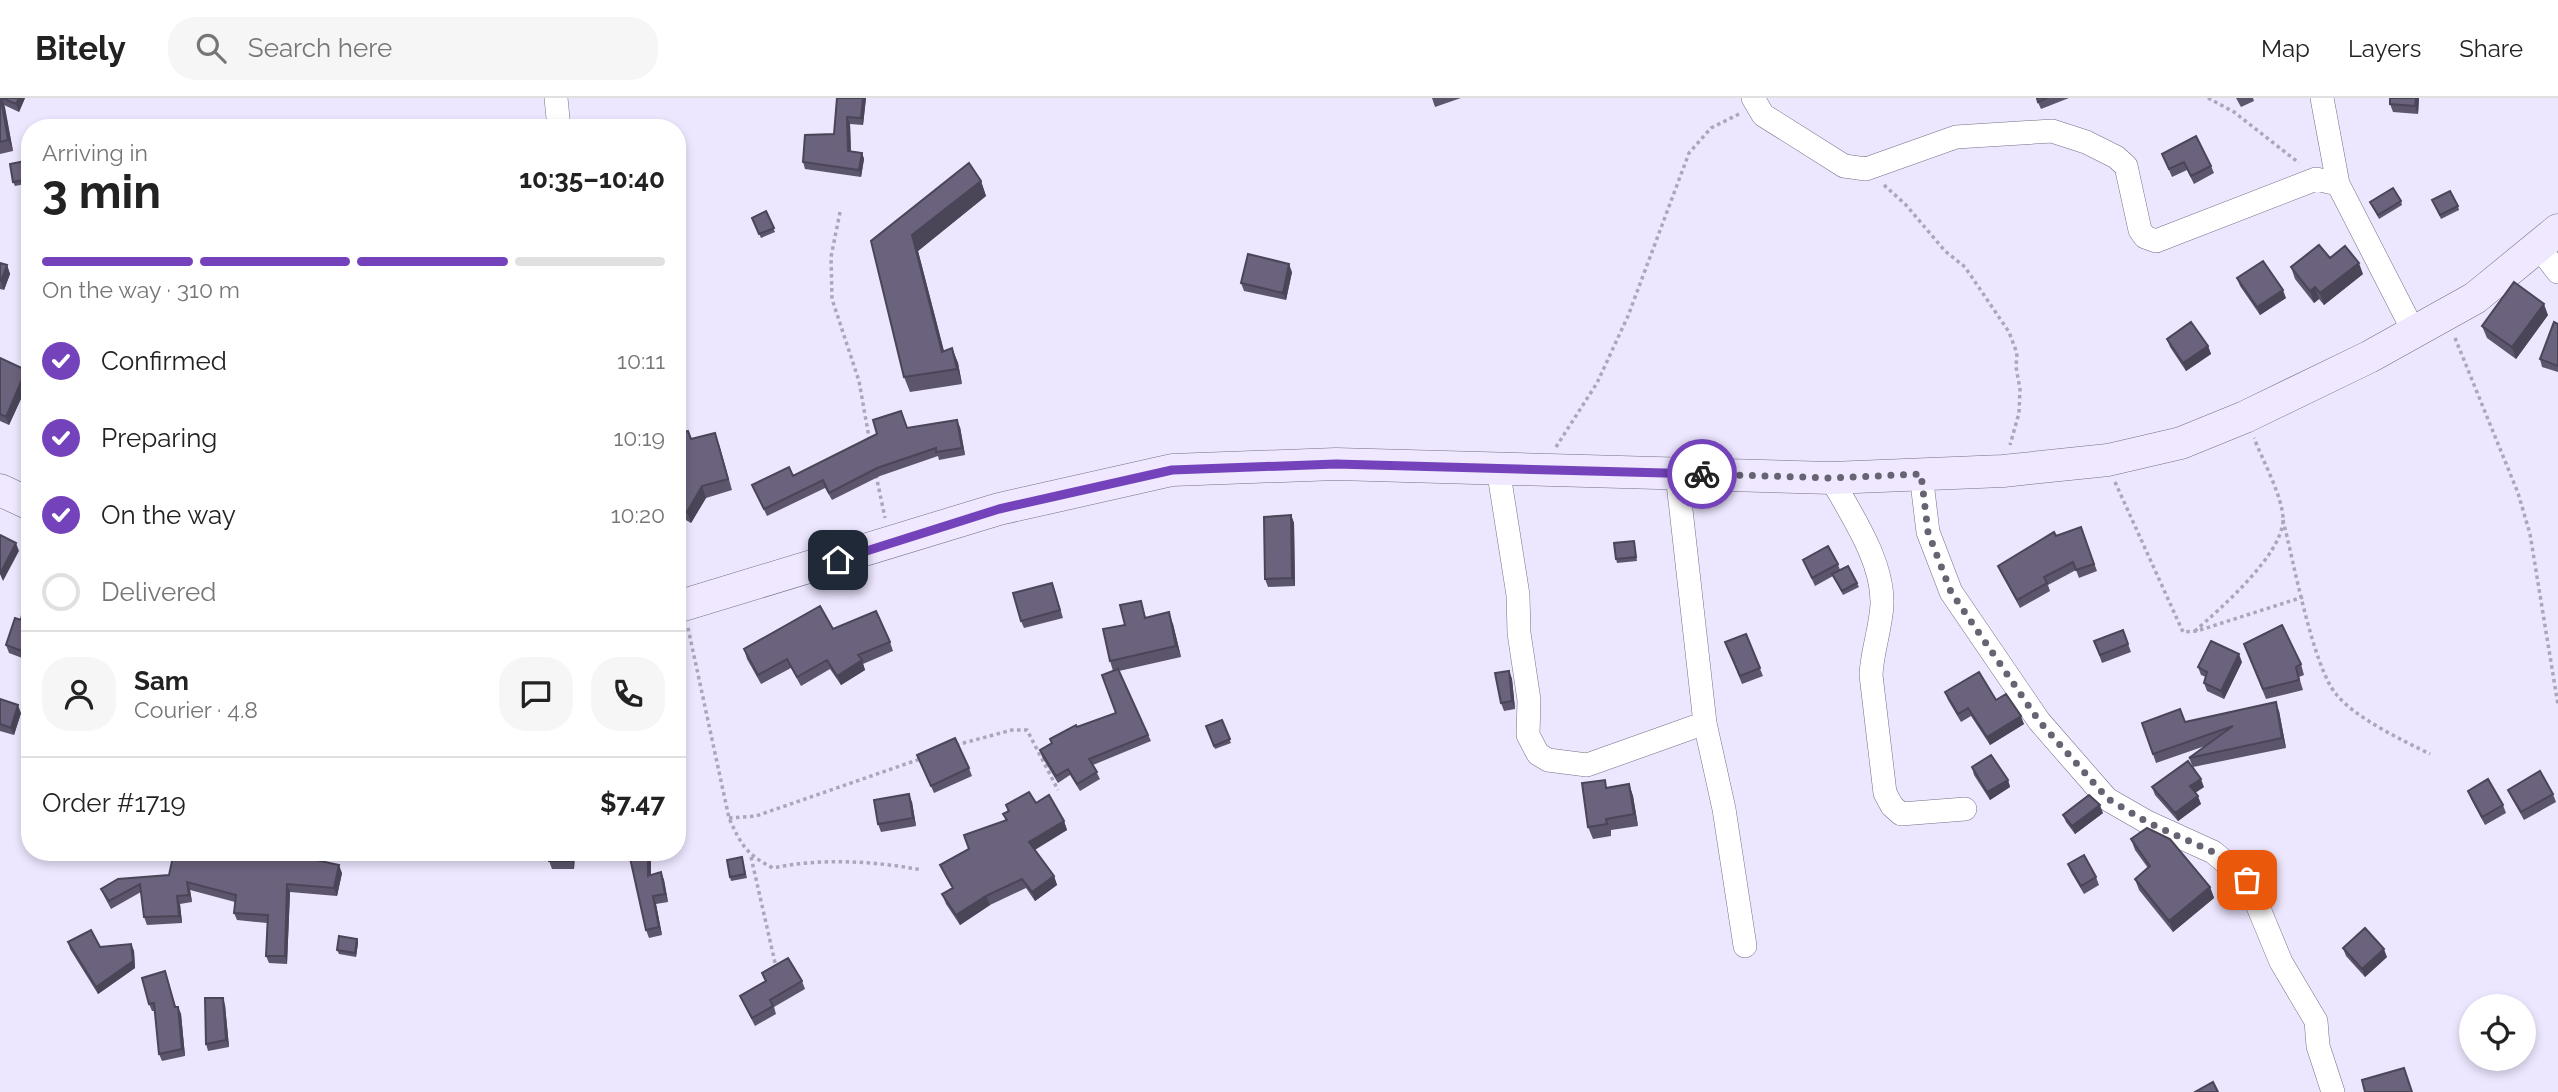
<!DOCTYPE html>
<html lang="en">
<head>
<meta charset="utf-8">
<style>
  body { margin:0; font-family:Raleway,sans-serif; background:#f6f6f6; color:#222; height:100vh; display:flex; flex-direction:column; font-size:26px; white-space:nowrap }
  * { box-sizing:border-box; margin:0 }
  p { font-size:23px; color:#767676 }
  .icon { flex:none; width:38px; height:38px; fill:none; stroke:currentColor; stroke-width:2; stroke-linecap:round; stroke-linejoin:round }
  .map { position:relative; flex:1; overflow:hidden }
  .sheet { position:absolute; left:21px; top:21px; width:665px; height:742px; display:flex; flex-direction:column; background:#fff; border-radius:28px; box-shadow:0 4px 10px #0003 }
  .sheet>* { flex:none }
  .buttons { position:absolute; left:2459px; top:896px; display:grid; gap:14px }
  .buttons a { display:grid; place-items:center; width:77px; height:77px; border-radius:50%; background:#fff; box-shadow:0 4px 10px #0003; font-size:35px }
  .pin { position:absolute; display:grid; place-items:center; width:60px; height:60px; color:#fff; margin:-30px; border-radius:14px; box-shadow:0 4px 10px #0006 }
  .courier { position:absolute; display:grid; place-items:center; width:70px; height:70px; margin:-35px; border:5px solid #7443bb; border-radius:50%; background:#fff; color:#222; box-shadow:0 2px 9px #0007 }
  .head em { font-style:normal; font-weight:700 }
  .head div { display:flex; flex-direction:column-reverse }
  .head { display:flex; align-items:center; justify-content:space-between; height:119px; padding:0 21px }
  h1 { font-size:46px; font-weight:700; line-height:52px }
  .bar { display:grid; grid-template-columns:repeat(4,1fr); gap:10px 7px; align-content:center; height:84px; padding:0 21px }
  .bar i { height:9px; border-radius:5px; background:#e0e0e0 }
  .bar .current { background:#7443bb }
  .bar p { grid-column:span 4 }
  .line { display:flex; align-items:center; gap:18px; padding:0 21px; border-top:2px solid #e0e0e0 }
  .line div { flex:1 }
  .round { display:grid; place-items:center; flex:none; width:74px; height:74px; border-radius:28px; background:#f6f6f6 }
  ol { padding:0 21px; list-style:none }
  li { display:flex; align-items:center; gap:21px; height:77px }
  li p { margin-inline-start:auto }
  li .icon { padding:7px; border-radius:50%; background:#7443bb; color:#fff; stroke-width:4 }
  li:last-child { color:#767676 }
  li i { width:38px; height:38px; border:4px solid #e0e0e0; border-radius:50% }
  header { display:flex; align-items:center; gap:42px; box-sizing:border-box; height:98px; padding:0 35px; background:#fff; border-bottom:2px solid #e0e0e0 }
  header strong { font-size:33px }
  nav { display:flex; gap:38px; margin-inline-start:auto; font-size:24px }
  .search { width:490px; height:63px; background:#f6f6f6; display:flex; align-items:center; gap:18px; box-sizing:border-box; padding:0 24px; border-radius:28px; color:#767676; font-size:26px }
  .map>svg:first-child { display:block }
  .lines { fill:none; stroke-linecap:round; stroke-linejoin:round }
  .minor-casing { stroke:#766e88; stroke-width:24 }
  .secondary-casing { stroke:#766e88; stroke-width:33 }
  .path { stroke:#aca6ba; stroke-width:3.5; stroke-dasharray:3.5 3.5; stroke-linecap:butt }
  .minor { stroke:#fff; stroke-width:23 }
  .secondary { stroke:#efe8fe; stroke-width:32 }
  .wall { fill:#5c556c }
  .shaded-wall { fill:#4b4558 }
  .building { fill:#6b637d; stroke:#4b4558; stroke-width:2 }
  .done { stroke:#676372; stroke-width:7; stroke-dasharray:0 12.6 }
  .route { stroke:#7443bb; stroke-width:9 }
</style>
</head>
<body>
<header>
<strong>Bitely</strong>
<div class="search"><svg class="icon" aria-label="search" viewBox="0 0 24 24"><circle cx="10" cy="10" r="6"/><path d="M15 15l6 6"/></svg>Search here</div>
<nav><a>Map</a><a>Layers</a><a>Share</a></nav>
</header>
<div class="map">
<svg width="2558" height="994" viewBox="0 0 2558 994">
  <rect width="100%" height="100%" fill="#ece6fe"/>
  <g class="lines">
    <defs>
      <path id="minor" d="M556,0L559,30
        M1753,0L1763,17L1844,68L1866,71L1956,39L2052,33L2086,44L2116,59L2126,68L2140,132L2145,139L2156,143L2316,81L2338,86L2415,236
        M2322,0L2338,86
        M2539,150L2558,174
        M1498,370L1518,497L1519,535L1529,602L1528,637L1538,656L1548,662L1587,667L1705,625
        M1677,376L1705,625L1724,711L1745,848
        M1921,376L1928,434L1951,494L2039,623L2107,701L2147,724L2213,754L2247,782L2281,864L2316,923L2318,948L2333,994
        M1831,380C1851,417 1883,462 1882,506C1881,530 1872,553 1871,577L1885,695L1892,708L1901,716L1965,711"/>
      <path id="secondary" d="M0,392L30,406
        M677,509L999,411L1172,372L1336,366L1831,380L2003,373L2108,362L2181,345L2245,319L2369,259L2475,200L2558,132"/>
    </defs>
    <use href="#minor" class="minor-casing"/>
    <use href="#secondary" class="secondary-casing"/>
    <path class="path" d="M2208,0L2234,14L2299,65
      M1884,87L1906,107L1945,153L1965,169L2009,234L2017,255L2016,269L2020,291L2019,315L2010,347
      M840,114L831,159L832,201L859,283L870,345
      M2455,240L2518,395L2530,436L2558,607
      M1556,349L1597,285L1628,218L1689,55L1711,30L1739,16
      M876,377L885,420
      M2115,384L2183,534L2197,533L2303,499
      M2283,422C2293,461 2313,569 2336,596C2355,620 2402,642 2430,656
      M688,530L729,720C741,747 747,757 773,770C820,760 874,763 922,772
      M2195,533C2221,510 2281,458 2283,423C2284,401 2262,361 2254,340
      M956,647L1012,632H1027L1058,692
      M729,720L756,718L923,660
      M751,759L776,869"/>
    <use href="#minor" class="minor"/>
    <use href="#secondary" class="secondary"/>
  </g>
  <path class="wall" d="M0,0H25L19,14L4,7L13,53L0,56Z
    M837,0H866L863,27L850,26L851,53L862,55L864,61L861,79L805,71L803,64L834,36Z
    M1432,0H1461L1435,9Z
    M2036,0H2069L2041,11Z
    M2236,0H2253L2254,3L2241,9Z
    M2419,0L2418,16L2393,14L2390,6Z
    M2162,56L2211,68L2214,75L2194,86L2187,72L2172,79Z
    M30,62V85L15,88L13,84Z
    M981,83L986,98L918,153L944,253L952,250L958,265L962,286L910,294L904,279L871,143Z
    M2401,103L2402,107L2379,121L2370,104Z
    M2434,106L2458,108L2459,112L2441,121Z
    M766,113L775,134L761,140L752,120Z
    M0,165L7,167L10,176L4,192L0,191Z
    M2291,169L2363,176L2324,207L2319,201L2314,205L2295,181Z
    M1292,174L1286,202L1244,193L1241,185Z
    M2237,180L2286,200L2260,217L2240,188Z
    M2548,217L2516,261L2487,240L2482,228Z
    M2558,226V274L2542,269L2540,261Z
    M2167,241L2208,248L2211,256L2186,273L2170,249Z
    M0,260L26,272L30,281L9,327L0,323Z
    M960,329L965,357L939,362L938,358L880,378L832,402L825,390L767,418L752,387L793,378L907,330Z
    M677,336L691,341L719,346L732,392L706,400L691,425L677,417Z
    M1291,417L1294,425L1295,488L1268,489L1265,481Z
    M2081,429L2097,473L2079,480L2076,472L2048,487L2050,493L2020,510L2001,475L1998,468L2056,438Z
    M1634,443L1637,463L1617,465L1616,461Z
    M1803,462L1838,466L1840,472L1857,485L1859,489L1843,497L1833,478L1815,488Z
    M1055,493L1063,520L1024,530L1021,523Z
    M1141,503L1146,520L1173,526L1181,559L1119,573L1151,643L1093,667L1100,681L1080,693L1070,677L1058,685L1042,659L1040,652L1051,645L1050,641L1077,629L1116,615L1113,573L1110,563L1125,527Z
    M30,504V563L9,555L6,547L21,522Z
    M833,531L890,544L893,553L863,566L865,572L841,587L830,571L801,588L791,570L761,586L747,561L744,551Z
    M2123,532L2131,554L2102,565L2094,543Z
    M1746,536L1763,578L1742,586L1725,544Z
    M2244,546L2301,566L2304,577L2299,579L2303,592L2266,601Z
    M2242,564L2224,601L2207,593L2204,585L2206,579L2201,577L2198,569Z
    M1509,573L1512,581L1515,611L1504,613L1501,605Z
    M1945,594L1996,602L2024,626L1990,647L1971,618L1961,624L1948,602Z
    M0,601L21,615L14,637L0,633Z
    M2279,613L2286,650L2193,669L2189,660L2205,648L2156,665L2142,625L2185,624Z
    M1222,622L1231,645L1215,651L1206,628Z
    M917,657L969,670L972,678L934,695Z
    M1972,669L2008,682L2010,689L1990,702L1974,677Z
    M1629,686L1633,698L1638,728L1611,732V738L1593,741L1588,729L1608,690Z
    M2152,689H2204L2195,695L2201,706L2178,723L2155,697Z
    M2508,692L2553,696L2556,704L2524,722L2511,699Z
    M2468,693L2503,707L2506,715L2485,727L2471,701Z
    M912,704L916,728L881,734L878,726Z
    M1036,705L1064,723L1067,732L1035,752L1054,778L1057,787L1035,803L1026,790L990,807L960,827L946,806L942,796L952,790L944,776L940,767L969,751L1006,723L1003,716L1008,714L1006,707Z
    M2103,715L2075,736L2066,724L2063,717Z
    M2131,741L2210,789L2214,800L2173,834L2139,792L2135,781L2148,770L2135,752Z
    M302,754L304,760L342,775L337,798L290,794L287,866L269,865L266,858L267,825L237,822L234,815L235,804L190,792L192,804L180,806L182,825L147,827L144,819L141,794L111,811L104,798L101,791L169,777Z
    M575,754L574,771H552L549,763Z
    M651,754V777L661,774L664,782L668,804L656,806L662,837L649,840L646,832Z
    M743,763L747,780L731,783L730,779Z
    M2068,766L2096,779L2099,787L2084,796L2071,774Z
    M357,841L358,845L356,859L339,856L337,852Z
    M68,844L100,849L131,846L134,853L135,870L98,896L70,851Z
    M2343,850L2387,859L2365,879L2346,858Z
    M165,873L176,909H178L181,916L185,958L162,963L159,956L155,913H152L149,906Z
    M762,875L802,883L805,891L774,909L776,916L755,928L743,905L740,898L765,883Z
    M225,907L229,949L208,953L206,946Z"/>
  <path class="shaded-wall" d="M2,0L5,9L13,53L8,42Z
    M19,0H25L19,14L16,6Z
    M863,0H866L863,27L861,20Z
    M2416,0H2419L2418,16L2415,8Z
    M847,19L850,26L851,59L848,53Z
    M862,55L864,61L861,79L859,72Z
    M981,83L986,98L918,153L948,269L942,254L912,137Z
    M2359,165L2363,176L2324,207L2320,195Z
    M1289,166L1292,174L1286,202L1283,195Z
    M7,167L10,176L4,192L1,183Z
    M2315,189L2319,201L2314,205L2310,193Z
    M2283,192L2286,200L2260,217L2257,209Z
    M2544,206L2548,217L2516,261L2512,249Z
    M2208,248L2211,256L2186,273L2183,265Z
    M952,250L958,265L962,286L957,271Z
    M26,272L30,281L9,327L6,319Z
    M957,322L960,329L965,357L962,350Z
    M702,388L706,400L691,425L687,414Z
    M1291,417L1294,425L1295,488L1292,480Z
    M16,445L19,453L3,483L0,476Z
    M1169,514L1173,526L1181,559L1176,548Z
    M2239,556L2242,564L2224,601L2221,593Z
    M862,562L865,572L841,587L837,578Z
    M1509,573L1512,581L1515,611L1512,603Z
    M2276,604L2279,613L2286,650L2282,640Z
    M18,607L21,615L14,637L11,630Z
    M2021,618L2024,626L1990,647L1987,639Z
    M2201,681L2204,689L2193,696L2190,688Z
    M2008,682L2010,689L1990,702L1987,694Z
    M1629,686L1633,698L1638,728L1634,716Z
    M909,696L912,704L916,728L913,720Z
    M2198,698L2201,706L2178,723L2175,715Z
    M2100,707L2103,715L2075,736L2072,728Z
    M1064,723L1067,732L1032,753L1029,744Z
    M572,754H575L574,771L572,763Z
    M648,754H651V785L648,778Z
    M339,767L342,775L337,798L334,790Z
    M661,774L664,782L668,804L665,796Z
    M1054,778L1057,787L1035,803L1032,794Z
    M187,784L190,792L192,804L189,797Z
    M287,786L290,794L287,866L285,858Z
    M2210,789L2214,800L2173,834L2169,823Z
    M177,798L180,806L182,825L179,818Z
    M653,798L656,806L662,837L659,829Z
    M986,798L990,807L960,827L956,817Z
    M357,841L358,845L356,859L355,855Z
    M131,846L134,853L135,870L98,896L96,889Z
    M2384,851L2387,859L2365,879L2362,871Z
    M223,900L225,907L229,949L226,942Z
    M178,909L181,916L185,958L182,951Z"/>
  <path class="building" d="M0,0H1L8,42L0,44Z
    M2,0H19L16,6Z
    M837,0H863L861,20L847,19L848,53L862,55L859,72L803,64L805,37L834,36Z
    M2037,0H2047L2038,4Z
    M2390,0H2416L2415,8L2390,6Z
    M2196,38L2211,68L2191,78L2184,64L2169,71L2162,56Z
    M30,62V81L13,84L10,66Z
    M969,65L981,83L912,137L942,254L952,250L957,271L904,279L871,143Z
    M2393,90L2401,103L2378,117L2370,104Z
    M2450,93L2458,108L2440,117L2432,102Z
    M766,113L774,130L759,136L752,120Z
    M2319,147L2330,160L2345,148L2359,165L2320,195L2315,189L2310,193L2291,169Z
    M1248,156L1289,166L1283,195L1241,185Z
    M2263,163L2283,192L2257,209L2237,180Z
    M0,165L7,167L1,183H0Z
    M2514,184L2544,206L2512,249L2482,228Z
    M2191,224L2208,248L2183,265L2167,241Z
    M2554,224L2558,226V268L2540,261Z
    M0,260L26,272L6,319L0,316Z
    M901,313L907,330L957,322L962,350L936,354V350L877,370L829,395L823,382L764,411L752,387L789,369L793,378L877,336L873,322Z
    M688,333L691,341L715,335L728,381L702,388L687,414L677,408V336Z
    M1291,417L1292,480L1265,481L1264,419Z
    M2081,429L2094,466L2076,472L2073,464L2044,479L2047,485L2017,502L1998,468L2054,434L2056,438Z
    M0,437L16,445L0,476Z
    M1634,443L1636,459L1616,461L1614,445Z
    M1828,448L1838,466L1812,480L1803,462Z
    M1848,468L1857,485L1842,493L1832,476Z
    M1052,485L1060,512L1021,523L1013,495Z
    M1141,503L1145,520L1169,514L1176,548L1110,563L1103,531L1125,527L1120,507Z
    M30,504V556L6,547L15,520L21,522L24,507L28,508Z
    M820,508L833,531L876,513L890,544L858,557L862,562L837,578L827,562L797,579L787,561L758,577L744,551Z
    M2282,527L2301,566L2296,569L2299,582L2263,591L2244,546Z
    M2123,532L2128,546L2100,557L2094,543Z
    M1746,536L1760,570L1740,578L1725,544Z
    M2211,543L2239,556L2221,593L2204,585L2207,574L2198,569Z
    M1118,571L1148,637L1089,661L1097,674L1077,686L1068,671L1056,678L1040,652L1052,645L1050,641L1076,627L1077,629L1116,615L1102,577Z
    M1509,573L1512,603L1501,605L1495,575Z
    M1979,574L1996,602L2006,596L2021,618L1987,639L1968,610L1958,616L1945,594Z
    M0,601L18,607L11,630L0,626Z
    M2276,604L2282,640L2189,660L2233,628L2153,656L2142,625L2180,611L2185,624Z
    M1222,622L1230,641L1214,648L1206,628Z
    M955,640L969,670L931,688L917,657Z
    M1991,657L2008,682L1987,694L1972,669Z
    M2188,663L2201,681L2190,688L2198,698L2175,715L2152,689Z
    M2540,673L2553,696L2521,714L2508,692Z
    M2488,681L2503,707L2482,719L2468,693Z
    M1605,682L1606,690L1629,686L1634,716L1606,721L1607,726L1588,729L1582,685Z
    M1029,694L1036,705L1049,697L1064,723L1029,744L1054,778L1032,794L1022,781L986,798L956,817L942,796L953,790L940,767L969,751L964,737L1007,722L1003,716L1009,713L1006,707Z
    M909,696L913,720L878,726L874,702Z
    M2089,697L2100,707L2072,728L2063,717Z
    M2147,730L2170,741L2210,789L2169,823L2135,781L2150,768L2131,741Z
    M174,754H302V759L339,767L334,790L287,786L285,858H266L268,817L234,815L236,797L187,784L189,797L177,798L179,818L144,819L140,786L109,803L101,791L118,781L169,777Z
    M549,754H572V763H549Z
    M630,754H648V778L661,774L665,796L653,798L659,829L646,832L630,760Z
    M2084,757L2096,779L2081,788L2068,766Z
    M742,759L745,776L730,779L727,762Z
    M2365,830L2384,851L2362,871L2343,850Z
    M91,832L100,849L131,846L133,863L96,889L68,844Z
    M339,838L357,841L355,855L337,852Z
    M788,860L802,883L770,902L773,908L752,920L740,898L766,883L762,875Z
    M165,873L175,909H178L182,951L159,956L154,905L149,906L142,880Z
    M205,900H223L226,942L206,946Z
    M2404,970L2412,994H2365L2362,982Z
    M2213,984L2218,994H2195Z"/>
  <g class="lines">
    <path class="done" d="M1702,376L1831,380L1921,376L1928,434L1951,494L2039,623L2108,701L2147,724L2213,754L2247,782"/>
    <path class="route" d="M838,462L999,411L1172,372L1336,366L1702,376"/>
  </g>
</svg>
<div class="buttons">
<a><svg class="icon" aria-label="locate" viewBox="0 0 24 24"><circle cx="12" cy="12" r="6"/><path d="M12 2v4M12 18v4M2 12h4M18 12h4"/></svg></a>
</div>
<div class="pin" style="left:2247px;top:782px;background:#ea580c"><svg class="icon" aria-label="bag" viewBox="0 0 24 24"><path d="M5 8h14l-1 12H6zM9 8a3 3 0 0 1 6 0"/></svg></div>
<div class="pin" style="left:838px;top:462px;background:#1f2937"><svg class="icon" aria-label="home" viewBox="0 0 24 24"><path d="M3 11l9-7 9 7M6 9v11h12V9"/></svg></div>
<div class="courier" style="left:1702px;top:376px"><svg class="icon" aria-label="bike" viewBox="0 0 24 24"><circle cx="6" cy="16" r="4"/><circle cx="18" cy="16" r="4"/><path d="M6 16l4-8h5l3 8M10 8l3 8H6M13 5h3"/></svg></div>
<section class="sheet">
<div class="head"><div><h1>3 min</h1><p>Arriving in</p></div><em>10:35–10:40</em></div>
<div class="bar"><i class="current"></i><i class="current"></i><i class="current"></i><i></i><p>On the way · 310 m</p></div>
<ol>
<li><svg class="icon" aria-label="check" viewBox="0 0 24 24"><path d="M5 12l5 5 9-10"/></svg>Confirmed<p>10:11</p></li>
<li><svg class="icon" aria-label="check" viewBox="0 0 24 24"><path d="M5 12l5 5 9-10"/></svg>Preparing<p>10:19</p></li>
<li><svg class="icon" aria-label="check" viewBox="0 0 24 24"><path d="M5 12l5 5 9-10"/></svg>On the way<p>10:20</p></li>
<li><i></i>Delivered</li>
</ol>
<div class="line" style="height:126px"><a class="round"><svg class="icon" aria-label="person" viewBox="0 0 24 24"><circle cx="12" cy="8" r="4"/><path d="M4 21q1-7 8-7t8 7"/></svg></a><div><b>Sam</b><p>Courier · 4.8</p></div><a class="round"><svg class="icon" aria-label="chat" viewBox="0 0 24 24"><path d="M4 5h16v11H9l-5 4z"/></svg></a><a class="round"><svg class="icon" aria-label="phone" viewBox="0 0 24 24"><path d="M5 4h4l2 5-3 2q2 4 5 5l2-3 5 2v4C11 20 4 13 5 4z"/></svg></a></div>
<div class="line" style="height:91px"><div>Order #1719</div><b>$7.47</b></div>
</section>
</div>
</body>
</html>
